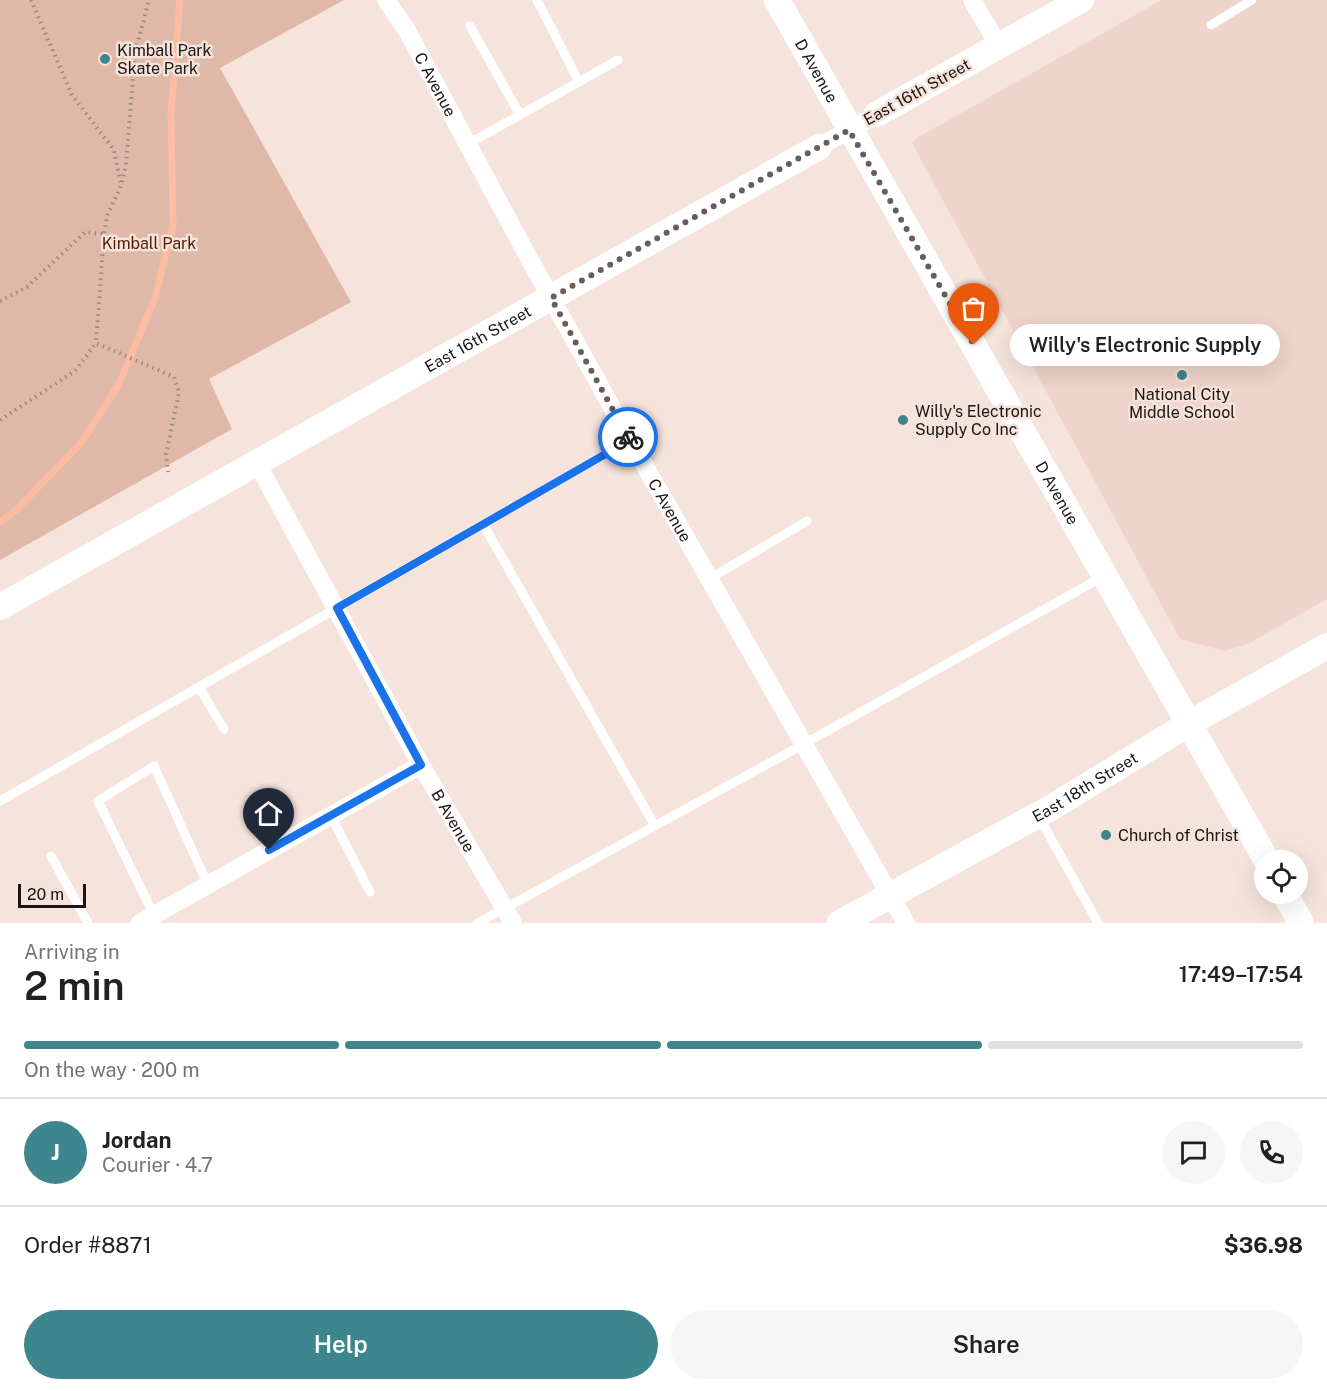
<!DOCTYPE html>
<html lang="en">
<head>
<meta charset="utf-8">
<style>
  body { margin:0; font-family:"Public Sans",sans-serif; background:#f6f6f6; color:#202124; height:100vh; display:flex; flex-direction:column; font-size:22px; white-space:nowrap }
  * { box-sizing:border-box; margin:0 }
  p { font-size:20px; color:#757577 }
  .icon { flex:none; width:33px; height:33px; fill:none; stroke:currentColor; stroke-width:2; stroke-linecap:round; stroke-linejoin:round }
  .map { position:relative; height:923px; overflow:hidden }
  .drawer { display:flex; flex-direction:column; background:#fff; flex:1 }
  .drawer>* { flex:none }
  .controls { position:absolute; left:1254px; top:850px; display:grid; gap:12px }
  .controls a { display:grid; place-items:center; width:54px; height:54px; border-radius:50%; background:#fff; box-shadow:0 6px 24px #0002; font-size:30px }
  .scale { position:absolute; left:18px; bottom:15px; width:68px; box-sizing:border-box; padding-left:6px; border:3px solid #1b1513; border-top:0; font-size:16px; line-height:21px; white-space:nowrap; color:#1b1513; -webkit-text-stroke:4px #f5e3dc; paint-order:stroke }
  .pin { position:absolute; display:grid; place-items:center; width:51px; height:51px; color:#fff; margin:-62px -26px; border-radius:50% 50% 50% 0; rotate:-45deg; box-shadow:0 0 6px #0007 }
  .pin .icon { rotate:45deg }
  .courier { position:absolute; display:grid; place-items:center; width:60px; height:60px; margin:-30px; border:4px solid #1a73e8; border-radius:50%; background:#fff; color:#222; box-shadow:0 2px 8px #0007 }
  .bubble { position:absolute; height:42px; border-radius:21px; background:#fff; box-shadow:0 6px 24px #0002; font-size:20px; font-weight:600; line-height:42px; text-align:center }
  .headline em { font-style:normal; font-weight:600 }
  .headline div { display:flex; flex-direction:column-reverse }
  .headline { display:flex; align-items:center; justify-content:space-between; height:102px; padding:0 24px }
  h1 { font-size:39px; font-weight:600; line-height:45px }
  .bar { display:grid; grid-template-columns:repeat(4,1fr); gap:9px 6px; align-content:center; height:72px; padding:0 24px }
  .bar i { height:8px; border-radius:4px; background:#e0e0e0 }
  .bar .on { background:#3e868d }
  .bar p { grid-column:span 4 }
  .line { display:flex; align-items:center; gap:15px; padding:0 24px; border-top:2px solid #e0e0e0 }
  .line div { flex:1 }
  .round { display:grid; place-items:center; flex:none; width:63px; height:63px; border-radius:32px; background:#f6f6f6 }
  .primary-button { display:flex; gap:12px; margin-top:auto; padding:12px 24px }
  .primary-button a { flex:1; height:69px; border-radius:36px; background:#3e868d; color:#fff; font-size:24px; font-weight:600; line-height:69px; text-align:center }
  .primary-button a+a { background:#f6f6f6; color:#202124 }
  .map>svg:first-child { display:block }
  .built { fill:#eed4ca }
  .green { fill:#dfb8a8 }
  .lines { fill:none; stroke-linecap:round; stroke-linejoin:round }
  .stream { stroke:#fbbca2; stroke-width:7 }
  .path { stroke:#968984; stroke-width:4; stroke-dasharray:1.5 4.5; stroke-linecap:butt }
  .lane { stroke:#fff; stroke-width:9 }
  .street { stroke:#fff; stroke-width:18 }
  .secondary { stroke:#fff; stroke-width:26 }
  .done { stroke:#675d59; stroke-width:6; stroke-dasharray:0 10.8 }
  .route { stroke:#1a73e8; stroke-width:8 }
  .poi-dot { fill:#3e868d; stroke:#f5e3dc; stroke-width:2 }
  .labels { text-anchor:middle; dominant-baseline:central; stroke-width:5; stroke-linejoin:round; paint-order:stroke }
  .poi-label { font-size:16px; fill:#1b1513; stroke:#f5e3dc; text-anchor:start }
  .street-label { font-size:16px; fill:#1b1513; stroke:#f5e3dc }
  .park-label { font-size:16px; fill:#541d01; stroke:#f5e3dc }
</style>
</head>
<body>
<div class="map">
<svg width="1327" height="923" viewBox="0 0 1327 923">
  <rect width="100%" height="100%" fill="#f5e3dc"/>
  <path class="built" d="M1162,0H1327V599L1248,644L1225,651L1180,639L912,143L917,138Z"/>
  <path class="green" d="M0,0H344L220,68L351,302L209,379L232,429L0,560Z"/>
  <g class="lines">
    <path class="stream" d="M0,522L15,511L82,442L119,384L155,298L173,226L171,114L180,0"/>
    <path class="path" d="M31,0L72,95L114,150L121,186L107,216L104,234
      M122,182L126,164L135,53L149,0
      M0,301L27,287L85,232L104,234L96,343
      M0,420L75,371L96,343L174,377L179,392L166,454L168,472"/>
    <path class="lane" d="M537,0L579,82
      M1211,25L1252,0
      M470,26L520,115
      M468,144L618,60
      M483,524L655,826
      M709,579L807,521
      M199,687L224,729
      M0,801L630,440
      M331,816L370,892
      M1039,817L1098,923
      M51,856L88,923
      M154,915L98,801L154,766L208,885
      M478,923L804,744L1104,576"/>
    <g class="street">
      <path id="s1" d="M386,0L406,29L525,251L630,440L906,923"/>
      <path d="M972,0L999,46"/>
      <path d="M819,147L877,114"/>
      <path id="s2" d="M257,463L421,765L513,923"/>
      <path d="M140,923L421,765"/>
    </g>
    <g class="secondary">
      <path id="s3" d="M777,0C938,288 1105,573 1267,861"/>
      <path d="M877,114L1081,0"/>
      <path id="s4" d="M0,607L819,147"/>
      <path d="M1285,894L1301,923"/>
      <path id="s5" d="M840,923L1049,809L1190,723L1327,646"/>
    </g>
  </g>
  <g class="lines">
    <path class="done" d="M628,437L551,298L849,130L974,345"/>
    <path class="route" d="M269,850L421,765L337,608L630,440L628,437"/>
  </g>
  <g class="poi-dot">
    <circle cx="105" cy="59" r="6"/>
    <circle cx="1182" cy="375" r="6"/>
    <circle cx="903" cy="420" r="6"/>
    <circle cx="1106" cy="835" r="6"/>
  </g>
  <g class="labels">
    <g class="poi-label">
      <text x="117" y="50">Kimball Park<tspan x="117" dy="18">Skate Park</tspan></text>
      <text x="1182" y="394" text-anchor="middle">National City<tspan x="1182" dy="18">Middle School</tspan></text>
      <text x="915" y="411">Willy's Electronic<tspan x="915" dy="18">Supply Co Inc</tspan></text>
      <text x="1118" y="835">Church of Christ</text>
    </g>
    <g class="street-label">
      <text stroke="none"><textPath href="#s3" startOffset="81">D Avenue</textPath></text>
      <text stroke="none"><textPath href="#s1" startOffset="98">C Avenue</textPath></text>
      <text transform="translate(917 92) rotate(-29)">East 16th Street</text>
      <text stroke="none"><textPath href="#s4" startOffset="548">East 16th Street</textPath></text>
      <text stroke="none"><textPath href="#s3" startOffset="567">D Avenue</textPath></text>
      <text stroke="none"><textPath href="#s1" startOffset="584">C Avenue</textPath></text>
      <text stroke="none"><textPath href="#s5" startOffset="280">East 18th Street</textPath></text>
      <text stroke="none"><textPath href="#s2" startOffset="408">B Avenue</textPath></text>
    </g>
    <g class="park-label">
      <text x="149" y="243">Kimball Park</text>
    </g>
  </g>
</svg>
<div class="controls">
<a><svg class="icon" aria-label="locate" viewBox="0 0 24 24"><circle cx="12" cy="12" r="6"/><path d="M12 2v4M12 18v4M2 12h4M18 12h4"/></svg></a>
</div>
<div class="scale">20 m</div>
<div class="pin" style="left:974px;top:345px;background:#ea580c"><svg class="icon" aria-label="bag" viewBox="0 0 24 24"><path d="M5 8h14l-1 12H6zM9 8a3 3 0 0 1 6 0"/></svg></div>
<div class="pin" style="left:269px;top:850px;background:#1f2937"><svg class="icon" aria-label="home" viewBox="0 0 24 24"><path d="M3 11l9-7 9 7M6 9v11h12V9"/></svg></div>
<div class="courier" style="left:628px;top:437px"><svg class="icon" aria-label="bike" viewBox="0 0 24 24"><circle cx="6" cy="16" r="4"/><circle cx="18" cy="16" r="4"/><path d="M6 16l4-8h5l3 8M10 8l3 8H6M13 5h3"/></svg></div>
<div class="bubble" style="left:1010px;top:324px;width:270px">Willy's Electronic Supply</div>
</div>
<section class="drawer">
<div class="headline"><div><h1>2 min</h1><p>Arriving in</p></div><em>17:49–17:54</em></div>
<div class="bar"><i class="on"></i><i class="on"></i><i class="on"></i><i></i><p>On the way · 200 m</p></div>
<div class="line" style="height:108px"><b class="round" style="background:#3e868d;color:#fff">J</b><div><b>Jordan</b><p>Courier · 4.7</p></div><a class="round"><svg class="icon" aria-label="chat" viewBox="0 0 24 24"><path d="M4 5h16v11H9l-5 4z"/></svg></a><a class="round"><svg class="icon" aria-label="phone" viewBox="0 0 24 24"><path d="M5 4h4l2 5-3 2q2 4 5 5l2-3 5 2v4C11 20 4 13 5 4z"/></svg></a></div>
<div class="line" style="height:78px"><div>Order #8871</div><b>$36.98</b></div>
<div class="primary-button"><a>Help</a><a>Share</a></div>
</section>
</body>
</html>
